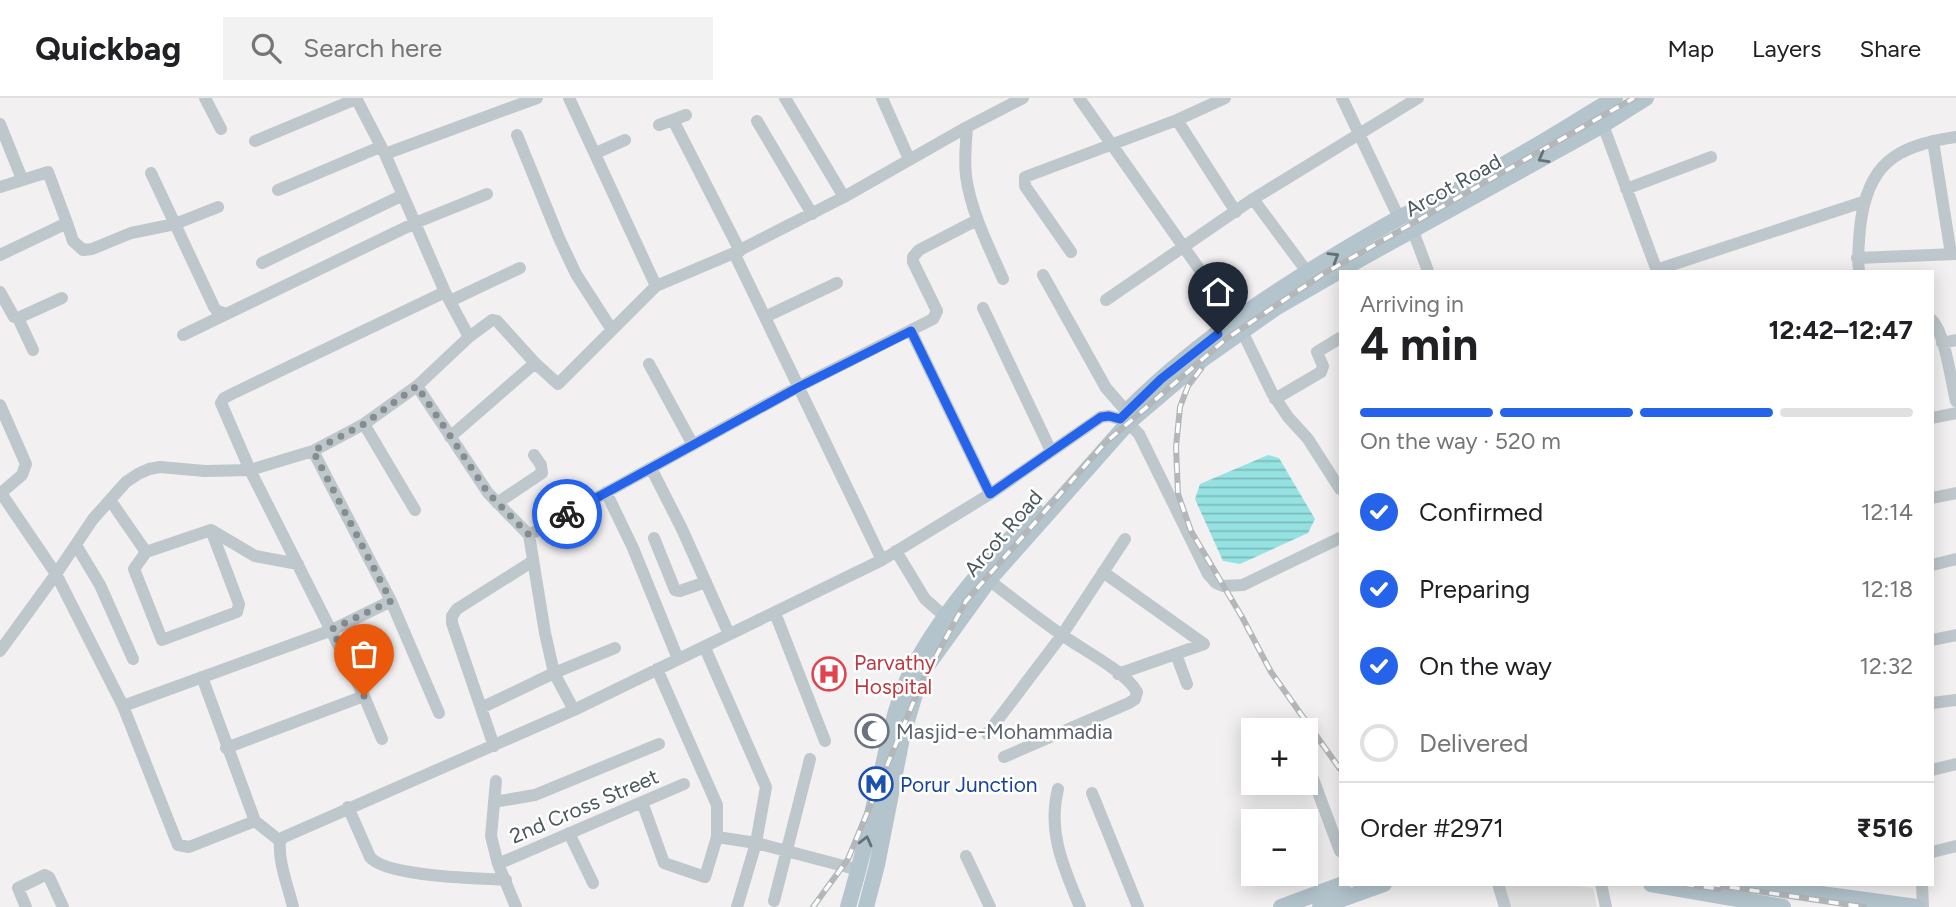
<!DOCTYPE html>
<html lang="en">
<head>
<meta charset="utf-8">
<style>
  body { margin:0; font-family:Figtree,sans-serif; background:#f2f2f2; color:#202124; height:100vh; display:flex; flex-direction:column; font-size:26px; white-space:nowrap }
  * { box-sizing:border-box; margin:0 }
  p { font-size:23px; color:#757577 }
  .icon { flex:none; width:38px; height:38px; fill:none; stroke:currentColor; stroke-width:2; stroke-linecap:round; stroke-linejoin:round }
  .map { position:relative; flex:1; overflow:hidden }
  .drawer { position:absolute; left:1339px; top:172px; width:595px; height:616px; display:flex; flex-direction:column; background:#fff; border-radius:0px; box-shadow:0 4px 18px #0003 }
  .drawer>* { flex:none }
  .tools { position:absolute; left:1241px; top:620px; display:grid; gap:14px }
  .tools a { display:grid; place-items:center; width:77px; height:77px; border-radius:0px; background:#fff; box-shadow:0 4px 18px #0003; font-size:35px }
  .pin { position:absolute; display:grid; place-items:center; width:60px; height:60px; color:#fff; margin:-72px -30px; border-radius:50% 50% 50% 0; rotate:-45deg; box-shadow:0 0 7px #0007 }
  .pin .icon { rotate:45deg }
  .courier { position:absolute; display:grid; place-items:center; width:70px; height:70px; margin:-35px; border:5px solid #2563eb; border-radius:50%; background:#fff; color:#222; box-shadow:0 2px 9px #0007 }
  .head em { font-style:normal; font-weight:700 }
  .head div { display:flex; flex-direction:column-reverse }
  .head { display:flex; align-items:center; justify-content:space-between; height:119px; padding:0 21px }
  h1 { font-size:46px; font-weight:700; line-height:52px }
  .bar { display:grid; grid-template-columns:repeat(4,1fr); gap:10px 7px; align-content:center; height:84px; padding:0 21px }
  .bar i { height:9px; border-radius:5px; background:#e0e0e0 }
  .bar .on { background:#2563eb }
  .bar p { grid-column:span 4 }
  .line { display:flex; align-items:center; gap:18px; padding:0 21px; border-top:2px solid #e0e0e0 }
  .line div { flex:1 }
  ol { padding:0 21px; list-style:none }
  li { display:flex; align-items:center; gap:21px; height:77px }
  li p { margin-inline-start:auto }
  li .icon { padding:7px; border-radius:50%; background:#2563eb; color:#fff; stroke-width:4 }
  li:last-child { color:#757577 }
  li i { width:38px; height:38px; border:4px solid #e0e0e0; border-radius:50% }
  header { display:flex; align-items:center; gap:42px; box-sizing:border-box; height:98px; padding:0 35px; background:#fff; border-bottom:2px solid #e0e0e0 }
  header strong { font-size:33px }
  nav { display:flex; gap:38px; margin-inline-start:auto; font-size:24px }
  .search { width:490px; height:63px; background:#f2f2f2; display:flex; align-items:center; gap:18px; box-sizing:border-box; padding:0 24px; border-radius:0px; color:#757577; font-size:26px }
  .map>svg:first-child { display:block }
  .education { fill:#e3e2e2 }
  .water { fill:url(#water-rules) }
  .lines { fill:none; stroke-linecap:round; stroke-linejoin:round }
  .minor { stroke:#bec7cb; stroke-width:12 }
  .major { stroke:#b3c4cc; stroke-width:16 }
  .rail-casing { stroke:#b3b7ba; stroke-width:6 }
  .rail { stroke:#fff; stroke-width:3.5; stroke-dasharray:10; stroke-linecap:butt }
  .oneway { stroke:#647278 }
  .done { stroke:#858d90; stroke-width:7; stroke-dasharray:0 12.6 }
  .route { stroke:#2563eb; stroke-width:9 }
  .labels { text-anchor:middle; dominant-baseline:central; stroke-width:5; stroke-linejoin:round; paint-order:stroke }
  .street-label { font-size:21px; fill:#4a575c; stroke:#fff }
  .health-label { font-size:21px; fill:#be3a42; stroke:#fff; text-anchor:start }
  .worship-label { font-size:21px; fill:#5b616d; stroke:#fff; text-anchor:start }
  .transit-label { font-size:21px; fill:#164399; stroke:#fff; text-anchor:start }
</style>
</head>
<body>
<header>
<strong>Quickbag</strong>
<div class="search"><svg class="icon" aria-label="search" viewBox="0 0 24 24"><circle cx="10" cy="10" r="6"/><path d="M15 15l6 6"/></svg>Search here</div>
<nav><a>Map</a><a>Layers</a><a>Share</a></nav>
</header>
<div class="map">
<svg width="1956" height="809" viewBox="0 0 1956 809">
  <defs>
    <pattern id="water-rules" width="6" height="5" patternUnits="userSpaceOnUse" patternTransform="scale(1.75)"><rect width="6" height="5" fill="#96e2e2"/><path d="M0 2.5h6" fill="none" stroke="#7cbaba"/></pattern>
  </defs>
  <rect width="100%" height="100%" fill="#f2f0f1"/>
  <path class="education" d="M1504,786H1555L1593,790L1597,809H1510Z"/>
  <path class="water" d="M1268,357L1279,360L1315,421L1308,435L1240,466L1223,463L1195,401L1200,386Z"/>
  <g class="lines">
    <path class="minor" d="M205,0L221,31
      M356,0L385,56L445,194L469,239
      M569,0L656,188L734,155L882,462
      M785,0L844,99
      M882,0L909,61
      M1079,0L1235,222
      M1342,0L1399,120
      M673,22L740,153
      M1177,22L1236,114
      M757,23L812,116
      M0,26L22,81
      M659,27L686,17
      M1603,27L1657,173
      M967,29C966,45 964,62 966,78C971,114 988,147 1003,181
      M517,37L559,140L576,176L612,232
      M255,43L356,1
      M1933,43L1951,156
      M596,55L625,42
      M385,56L537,0
      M151,75L175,126L218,109
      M0,89L48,74L67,125
      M1626,91L1711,59
      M278,92L380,49
      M1253,101L1308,175
      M1413,133L1428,173
      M1071,154L1025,88V79L1177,22L1225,0
      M734,155L844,99L967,29L1023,0
      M0,157L67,125L73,143L83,152L92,151L131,135L175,126L214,209L217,213L227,216
      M1857,160L1956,156
      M262,165L403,97
      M1656,172L1863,104
      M1859,173C1857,158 1859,145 1860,130C1867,66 1895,48 1956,39
      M1043,177L1106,290L1127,314
      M0,194L14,219L18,220L62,200
      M1106,202L1253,101L1418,0
      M450,203L520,170
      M983,210L1051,353
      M765,219L837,185
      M18,220L33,252
      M1932,222C1945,235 1951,283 1956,303
      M911,233L990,396
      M1242,233L1272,295L1288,319L1308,341L1340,391
      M183,237L415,125L487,96
      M1942,245L1956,242
      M649,266L693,347
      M417,288L488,395L529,437L545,535L554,575L574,612
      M1275,301L1321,274L1323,268L1317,254L1340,240
      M0,307L26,366L22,377L1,395L56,476L123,608L178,747L189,749L255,723L280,743
      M1932,320L1956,315
      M1128,325L1139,336L1208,476L1216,485L1223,488L1243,487L1340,440
      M364,326L415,412
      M450,339L535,265
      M313,353L391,503L439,615
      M651,370L682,431L729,536
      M606,394L633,450L678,561
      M1932,400L1956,395
      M110,402L146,454L134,471L162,542L237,514L239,506L211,432L255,458L298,466
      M497,405L542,375L541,367L534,357
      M529,437L798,289L933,221L937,213L913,164V159L919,152L977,122
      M654,440L675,492L680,493L706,484
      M76,447L100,487L133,561
      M896,453L925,501L951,524
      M146,454L211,432
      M1932,467L1956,461
      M1103,474L1204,546L1118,576
      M982,477C1010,498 1037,520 1065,539C1085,553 1126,574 1137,594L1135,601L1129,605L1004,659
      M775,515L825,643
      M1932,542L1956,537
      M705,550L766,689L756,745L737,809
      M0,553L56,476L93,421L126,384L138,376L149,371L160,369L205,373L250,372L313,353L364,326L417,288L469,239L492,222L497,223L535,265L558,286L656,188
      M1176,556L1187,586
      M202,579L255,723
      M1932,605L1956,602
      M123,608L332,532L391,503
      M481,610L554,575L615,550
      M987,636L1062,537L1125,441
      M382,641L364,598L250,372L221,305L224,300L234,295L445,194
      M494,648L452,525V518L457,511L533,463
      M226,650L364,598
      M1306,662L1340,753
      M1932,672L1956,666
      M496,683L491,738L498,766L516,809
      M1058,691C1047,734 1064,770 1080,809
      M1092,695L1138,809
      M494,704L535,697L659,646
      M642,704L664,765L705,779L717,739V707L657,571
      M348,709L370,759C386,779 478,780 506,782
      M569,735L593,785
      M717,739L756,745L859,772
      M280,743L284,739L574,612L882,462L990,396L1101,319L1109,318L1120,321
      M280,743C278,764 288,788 293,809
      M1932,754L1956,748
      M966,758L990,809
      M498,766L684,686
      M1498,786L1505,809
      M1601,786L1606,809
      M1922,786L1923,809
      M774,803L810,661
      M26,809L18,790L45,777L49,779L63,809"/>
    <path class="major" d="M1129,311C1206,234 1302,175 1397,121C1417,110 1439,102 1459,91C1512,64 1563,31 1615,0
      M1651,786L1783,809
      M1747,786L1917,809
      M848,809C860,768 870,727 879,685C888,648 894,607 912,572C943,512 990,462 1036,413
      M866,809L877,767L902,640L921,576L989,482L1128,325L1203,261L1277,209L1362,160L1603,27L1646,0
      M1281,809L1343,786
      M1320,809L1384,786"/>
    <defs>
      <path id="rail" d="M1201,271L1188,288L1180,309L1176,349L1178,396L1191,433L1242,519L1271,574L1340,671
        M1684,786L1719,791
        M1710,786L1864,809
        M813,809L848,761L921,586L966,503L1105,345L1226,241L1323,176L1634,0"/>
    </defs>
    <use href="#rail" class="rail-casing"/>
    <use href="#rail" class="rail"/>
  </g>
  <defs><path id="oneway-chevron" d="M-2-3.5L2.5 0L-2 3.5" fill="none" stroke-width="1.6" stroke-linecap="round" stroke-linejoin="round" transform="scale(1.75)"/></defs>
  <g class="oneway">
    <use href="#oneway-chevron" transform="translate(1543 60) rotate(151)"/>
    <use href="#oneway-chevron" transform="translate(1334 159) rotate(-31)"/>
    <use href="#oneway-chevron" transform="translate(866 743) rotate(-76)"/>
  </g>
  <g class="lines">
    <path class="done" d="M364,598L332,531L391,503L313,353L364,326L417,288L488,395L529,437L567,416"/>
    <path class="route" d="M567,416L799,289L911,233L990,396L1101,319L1109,318L1120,321L1161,281L1218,236"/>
  </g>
  <defs>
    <symbol id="hospital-ring" viewBox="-11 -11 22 22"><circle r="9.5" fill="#fff" stroke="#e0444e" stroke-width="1.5"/><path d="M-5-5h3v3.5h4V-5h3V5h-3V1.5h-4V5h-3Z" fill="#e0444e"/></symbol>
    <symbol id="mosque-ring" viewBox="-11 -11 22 22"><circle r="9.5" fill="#fff" stroke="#6b7280" stroke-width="1.5"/><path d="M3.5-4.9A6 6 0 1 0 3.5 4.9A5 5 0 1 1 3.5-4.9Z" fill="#6b7280"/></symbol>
    <symbol id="metro-ring" viewBox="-11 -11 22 22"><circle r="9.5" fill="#fff" stroke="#1a4fb4" stroke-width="1.5"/><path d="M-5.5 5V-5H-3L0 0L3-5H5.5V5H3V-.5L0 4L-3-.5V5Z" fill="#1a4fb4"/></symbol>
  </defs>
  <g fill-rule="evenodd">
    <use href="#hospital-ring" x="810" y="557" width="38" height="38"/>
    <use href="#mosque-ring" x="853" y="614" width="38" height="38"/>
    <use href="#metro-ring" x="857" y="667" width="38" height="38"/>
  </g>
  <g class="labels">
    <g class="street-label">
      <text transform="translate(1453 87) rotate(-29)">Arcot Road</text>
      <text transform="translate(1003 435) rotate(-49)">Arcot Road</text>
      <text transform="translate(584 708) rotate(-23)">2nd Cross Street</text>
    </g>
    <g class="health-label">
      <text x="854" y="564">Parvathy<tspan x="854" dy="24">Hospital</tspan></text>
    </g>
    <g class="worship-label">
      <text x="896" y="633">Masjid-e-Mohammadia</text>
    </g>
    <g class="transit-label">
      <text x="900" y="686">Porur Junction</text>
    </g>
  </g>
</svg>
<div class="tools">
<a>+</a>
<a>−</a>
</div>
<div class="pin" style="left:364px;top:598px;background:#ea580c"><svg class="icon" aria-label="bag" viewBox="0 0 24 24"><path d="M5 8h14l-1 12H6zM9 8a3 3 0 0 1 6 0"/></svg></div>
<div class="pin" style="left:1218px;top:236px;background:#1f2937"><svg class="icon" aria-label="home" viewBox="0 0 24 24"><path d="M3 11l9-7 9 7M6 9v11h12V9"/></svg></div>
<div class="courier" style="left:567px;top:416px"><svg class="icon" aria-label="bike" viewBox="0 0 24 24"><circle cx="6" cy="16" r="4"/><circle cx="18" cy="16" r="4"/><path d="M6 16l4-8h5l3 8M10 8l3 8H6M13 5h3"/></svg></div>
<section class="drawer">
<div class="head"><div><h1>4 min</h1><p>Arriving in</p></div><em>12:42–12:47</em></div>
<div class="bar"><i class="on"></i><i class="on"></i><i class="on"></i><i></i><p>On the way · 520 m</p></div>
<ol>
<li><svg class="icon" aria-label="check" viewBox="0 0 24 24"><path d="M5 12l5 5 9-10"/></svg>Confirmed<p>12:14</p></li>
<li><svg class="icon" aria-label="check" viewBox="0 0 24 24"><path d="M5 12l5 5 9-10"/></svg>Preparing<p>12:18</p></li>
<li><svg class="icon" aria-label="check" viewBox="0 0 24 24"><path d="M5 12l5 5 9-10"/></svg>On the way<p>12:32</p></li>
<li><i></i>Delivered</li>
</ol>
<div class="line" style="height:91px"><div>Order #2971</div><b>₹516</b></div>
</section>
</div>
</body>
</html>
